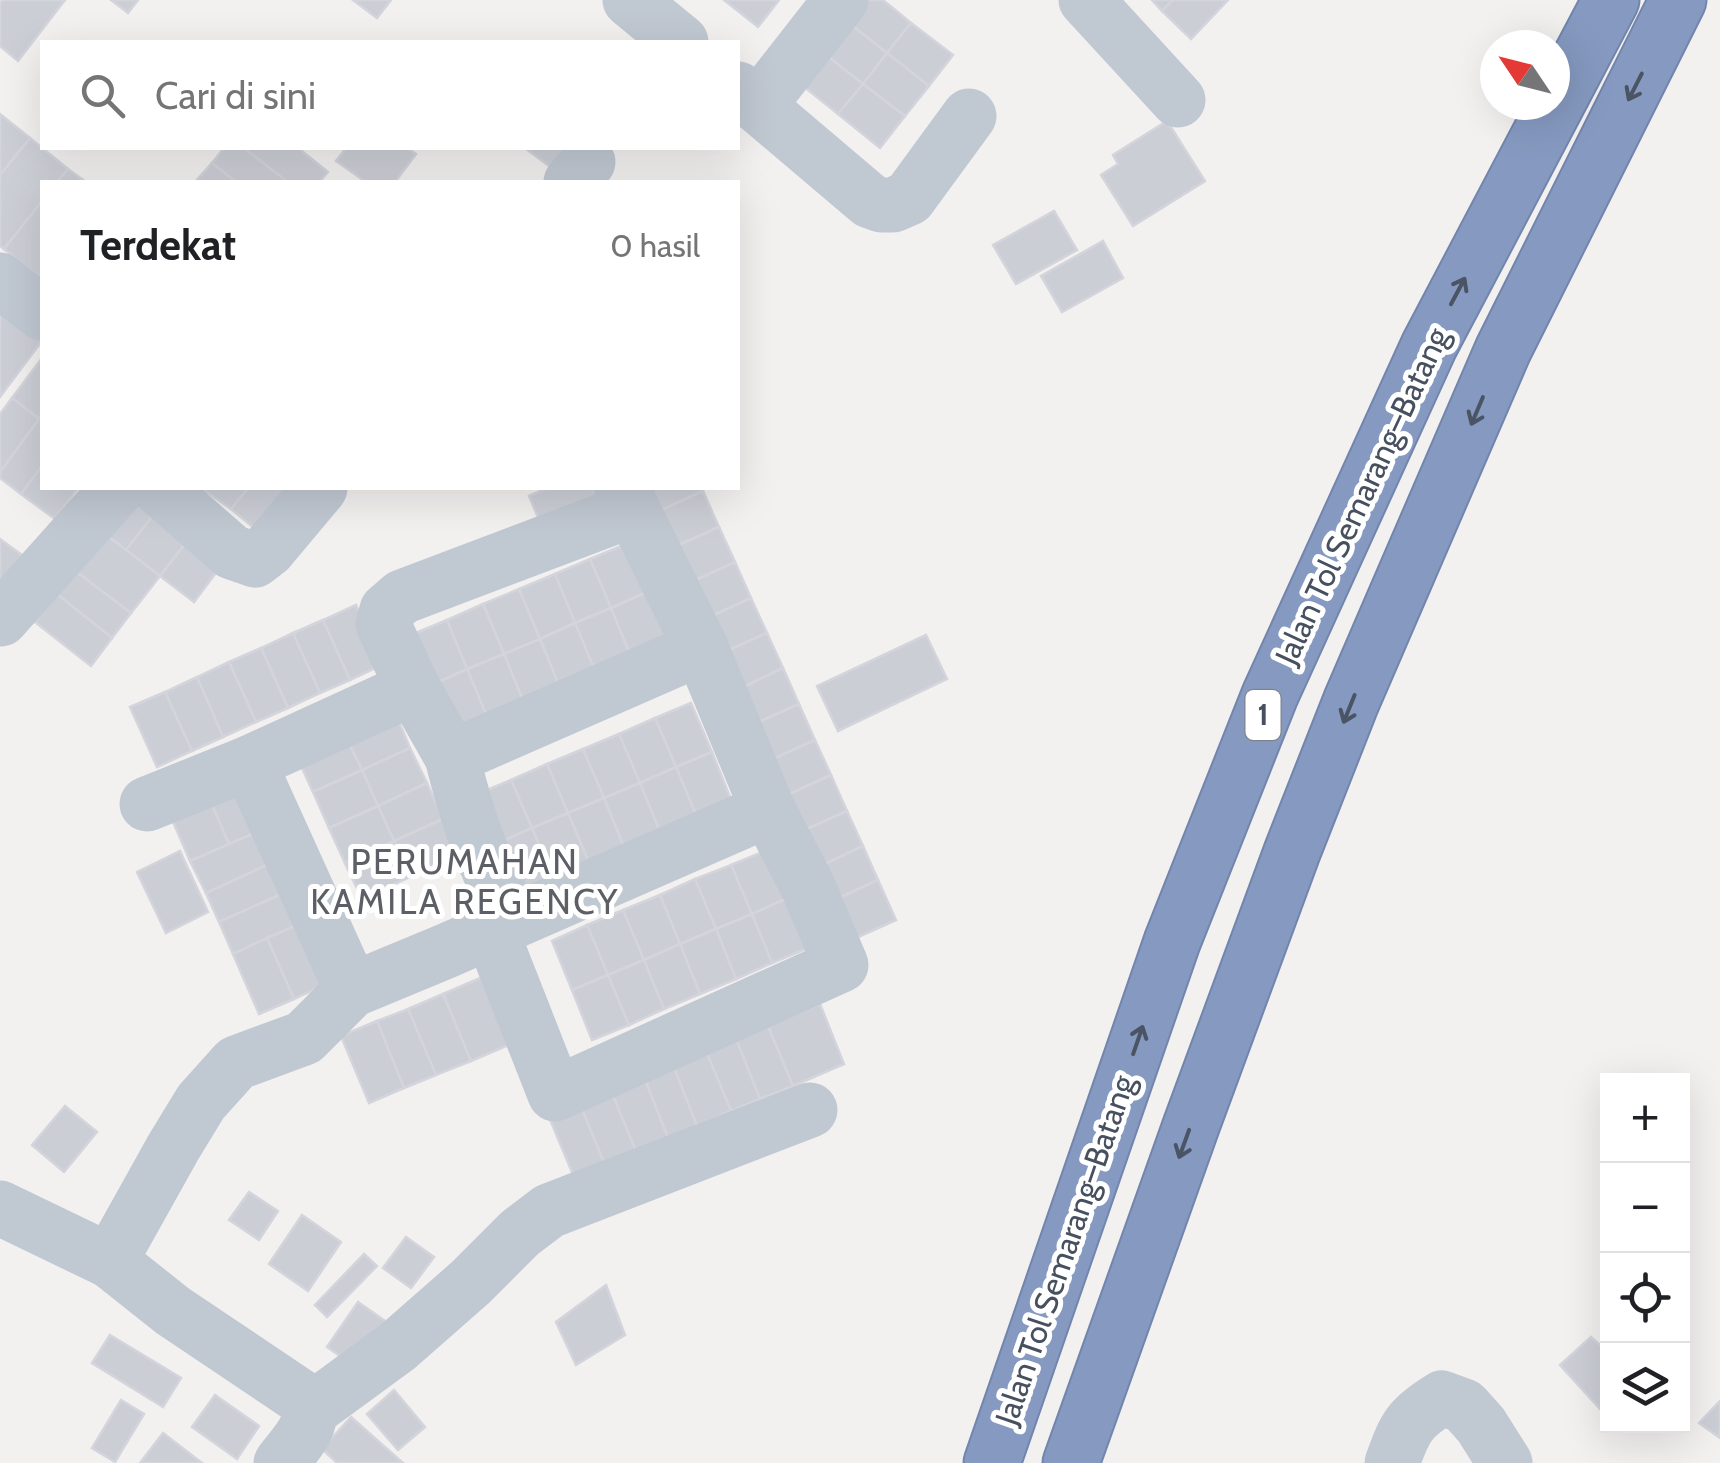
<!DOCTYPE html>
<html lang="id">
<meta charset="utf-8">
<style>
:root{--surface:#fff;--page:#f2f2f2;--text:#202124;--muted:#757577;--line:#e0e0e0}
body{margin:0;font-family:Cabin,sans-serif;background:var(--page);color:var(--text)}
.controls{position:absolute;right:30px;bottom:30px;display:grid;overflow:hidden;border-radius:0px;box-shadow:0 10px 40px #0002}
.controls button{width:90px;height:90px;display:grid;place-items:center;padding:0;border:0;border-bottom:2px solid var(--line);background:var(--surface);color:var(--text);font:50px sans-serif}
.compass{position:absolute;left:1480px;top:30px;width:90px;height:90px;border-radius:50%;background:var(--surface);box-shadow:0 10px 40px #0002;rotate:305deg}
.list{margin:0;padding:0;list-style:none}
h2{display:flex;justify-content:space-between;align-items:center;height:130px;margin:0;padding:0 40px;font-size:42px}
h2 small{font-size:32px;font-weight:400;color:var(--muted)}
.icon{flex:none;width:55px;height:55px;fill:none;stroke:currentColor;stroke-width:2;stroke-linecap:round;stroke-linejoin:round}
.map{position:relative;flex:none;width:1720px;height:1463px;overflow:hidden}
.search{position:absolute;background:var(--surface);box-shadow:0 10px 40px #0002;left:40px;top:40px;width:700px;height:110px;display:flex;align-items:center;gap:25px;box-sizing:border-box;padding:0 35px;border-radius:0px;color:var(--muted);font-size:38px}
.panel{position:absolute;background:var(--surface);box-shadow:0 10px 40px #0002;left:40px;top:180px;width:700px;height:310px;border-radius:0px}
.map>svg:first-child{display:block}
</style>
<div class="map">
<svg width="1720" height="1463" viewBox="0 0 1720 1463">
<rect width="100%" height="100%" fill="#f3f0f0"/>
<g fill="#ccced6" stroke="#d4d5dc" stroke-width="2.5">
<polygon points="3,0 65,0 18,61 0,46 0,3"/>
<polygon points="111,0 138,0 128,13"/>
<polygon points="353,0 391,0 377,18"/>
<polygon points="724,0 779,0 758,27"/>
<polygon points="861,0 883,0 911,23 887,53 845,20"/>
<polygon points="1152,0 1173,0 1162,11"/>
<polygon points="1173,0 1228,0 1191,39 1162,11"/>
<polygon points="845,20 887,53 863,84 821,51"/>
<polygon points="911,23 953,55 929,86 887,53"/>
<polygon points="821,51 863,84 838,114 797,81"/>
<polygon points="887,53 929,86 905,116 863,84"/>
<polygon points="863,84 905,116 880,148 838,114"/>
<polygon points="0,114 30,138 0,175"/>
<polygon points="1167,121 1205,181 1133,226 1101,175 1118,164 1113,155"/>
<polygon points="30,138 68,169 57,182 42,182 42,201 4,249 0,246 0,175"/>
<polygon points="224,148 244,148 288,182 236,182 212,163"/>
<polygon points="244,148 298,148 328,172 319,182 288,182"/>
<polygon points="346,148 407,148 416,154 395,182 366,182 336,161"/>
<polygon points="525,148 575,148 557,172"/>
<polygon points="212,163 236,182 195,182"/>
<polygon points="68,169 86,182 57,182"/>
<polygon points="42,201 42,279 4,249"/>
<polygon points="1054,211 1077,250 1016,284 993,245"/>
<polygon points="1103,241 1123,278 1062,312 1041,276"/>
<polygon points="0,307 42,341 0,397"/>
<polygon points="42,358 42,415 39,419 12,398"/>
<polygon points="12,398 39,419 0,472 0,414"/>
<polygon points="39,419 42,421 42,466 21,494 0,478 0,472"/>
<polygon points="42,466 42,488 78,488 55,519 21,494"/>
<polygon points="126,488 158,509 126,550 96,527"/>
<polygon points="201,488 248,488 231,509"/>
<polygon points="248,488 292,488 260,533 231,509"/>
<polygon points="547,488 605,488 609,497 542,527 529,496"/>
<polygon points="643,488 702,488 703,491 655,513"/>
<polygon points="703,491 719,527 670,549 655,513"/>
<polygon points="158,509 192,535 160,576 126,550"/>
<polygon points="719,527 735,562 687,584 670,549"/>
<polygon points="104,533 160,576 131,613 74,570"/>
<polygon points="192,535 225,561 194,602 160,576"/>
<polygon points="0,539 22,555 0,584"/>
<polygon points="626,544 647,592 611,608 590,559"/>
<polygon points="590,559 611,608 575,623 555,574"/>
<polygon points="735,562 751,598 703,620 687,584"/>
<polygon points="74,570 131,613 112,638 57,594"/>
<polygon points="555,574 575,623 540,639 519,589"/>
<polygon points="519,589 540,639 504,654 483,604"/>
<polygon points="647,592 668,642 631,657 611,608"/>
<polygon points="57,594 112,638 91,666 35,622"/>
<polygon points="751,598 767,633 718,655 703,620"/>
<polygon points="483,604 504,654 467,669 447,620"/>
<polygon points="356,605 382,665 350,680 323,620"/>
<polygon points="611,608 631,657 596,673 575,623"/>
<polygon points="323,620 350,680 320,693 293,633"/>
<polygon points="447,620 467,669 432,685 411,635"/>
<polygon points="575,623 596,673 560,688 540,639"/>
<polygon points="293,633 320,693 288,708 261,648"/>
<polygon points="767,633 783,668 735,691 718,655"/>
<polygon points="926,635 947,679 838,731 817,686"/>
<polygon points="540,639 560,688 524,703 504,654"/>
<polygon points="261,648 288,708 256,722 229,662"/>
<polygon points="504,654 524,703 488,719 467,669"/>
<polygon points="229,662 256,722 223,737 197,677"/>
<polygon points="783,668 799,704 750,726 735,691"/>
<polygon points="467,669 488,719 452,734 432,685"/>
<polygon points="197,677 223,737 192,751 165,692"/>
<polygon points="165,692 192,751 157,767 130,707"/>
<polygon points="691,703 712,752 676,767 655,718"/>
<polygon points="799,704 815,740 766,762 750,726"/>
<polygon points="395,712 410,748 362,770 345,735"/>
<polygon points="655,718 676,767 640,783 619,734"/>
<polygon points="619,734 640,783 604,798 583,749"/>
<polygon points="345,735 362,770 313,792 297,757"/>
<polygon points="815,740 831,775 783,797 766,762"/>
<polygon points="410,748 427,783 378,806 362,770"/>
<polygon points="583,749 604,798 568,813 547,764"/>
<polygon points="712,752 732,802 697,817 676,767"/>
<polygon points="547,764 568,813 532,828 511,780"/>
<polygon points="676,767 697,817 660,832 640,783"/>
<polygon points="362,770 378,806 329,828 313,792"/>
<polygon points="242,771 267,828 229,844 204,787"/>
<polygon points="831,775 847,811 798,833 783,797"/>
<polygon points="511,780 532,828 496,844 475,795"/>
<polygon points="427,783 443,819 394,841 378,806"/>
<polygon points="640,783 660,832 624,847 604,798"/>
<polygon points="204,787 229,844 190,861 165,803"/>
<polygon points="604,798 624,847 589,863 568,813"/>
<polygon points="378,806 394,841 345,863 329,828"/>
<polygon points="847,811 863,846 814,869 798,833"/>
<polygon points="568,813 589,863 553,878 532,828"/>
<polygon points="443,819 459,854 410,877 394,841"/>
<polygon points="267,828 280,859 206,893 190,861"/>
<polygon points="532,828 553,878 516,893 496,844"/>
<polygon points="394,841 410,877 362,899 345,863"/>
<polygon points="863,846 878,880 830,902 814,869"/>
<polygon points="767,850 788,898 752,914 731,865"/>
<polygon points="180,851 208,912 166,933 137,872"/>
<polygon points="280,859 293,889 219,922 206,893"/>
<polygon points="731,865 752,914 716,929 695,879"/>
<polygon points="695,879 716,929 680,944 660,895"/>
<polygon points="878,880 896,920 847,942 830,902"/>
<polygon points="293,889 306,921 233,954 219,922"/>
<polygon points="660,895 680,944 644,960 623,910"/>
<polygon points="788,898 808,948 772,963 752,914"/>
<polygon points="623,910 644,960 608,975 587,925"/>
<polygon points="752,914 772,963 736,979 716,929"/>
<polygon points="306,921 333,981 294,999 267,938"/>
<polygon points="587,925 608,975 572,990 552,941"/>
<polygon points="716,929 736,979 700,994 680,944"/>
<polygon points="267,938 294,999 259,1014 233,954"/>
<polygon points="680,944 700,994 664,1009 644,960"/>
<polygon points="644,960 664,1009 629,1025 608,975"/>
<polygon points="608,975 629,1025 592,1040 572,990"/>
<polygon points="485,976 513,1043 471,1061 443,994"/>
<polygon points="443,994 471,1061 436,1075 408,1009"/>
<polygon points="820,1004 844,1064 793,1086 768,1026"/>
<polygon points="408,1009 436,1075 404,1088 377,1021"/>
<polygon points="377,1021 404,1088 369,1103 341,1036"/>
<polygon points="768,1026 793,1086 760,1099 736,1039"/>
<polygon points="736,1039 760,1099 731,1111 706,1051"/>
<polygon points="706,1051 731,1111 697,1126 673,1065"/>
<polygon points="673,1065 697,1126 668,1138 644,1077"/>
<polygon points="644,1077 668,1138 636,1151 611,1091"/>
<polygon points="611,1091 636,1151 605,1165 580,1104"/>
<polygon points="580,1104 605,1165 574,1177 549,1117"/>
<polygon points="65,1106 97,1132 64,1172 32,1145"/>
<polygon points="249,1192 278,1211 259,1240 229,1220"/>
<polygon points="302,1215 341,1242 308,1291 269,1264"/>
<polygon points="406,1237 434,1257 411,1288 383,1268"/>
<polygon points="364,1254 377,1266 327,1317 315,1305"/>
<polygon points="606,1285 625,1335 576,1365 556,1322"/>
<polygon points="358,1302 391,1325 360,1370 327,1347"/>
<polygon points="110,1335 181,1378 163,1407 92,1363"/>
<polygon points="1591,1337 1608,1352 1608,1404 1601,1410 1560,1365"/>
<polygon points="394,1390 425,1427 398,1450 367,1414"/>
<polygon points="215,1395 259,1426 237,1459 192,1427"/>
<polygon points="121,1400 144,1414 115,1462 92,1448"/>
<polygon points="1720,1401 1720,1438 1699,1423"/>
<polygon points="351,1417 403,1463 337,1463 322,1449"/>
<polygon points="163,1433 202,1463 140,1463"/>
</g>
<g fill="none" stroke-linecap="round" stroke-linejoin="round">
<g stroke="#7185ad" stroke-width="59">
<g id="highway">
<polyline points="992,1463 1172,942 1270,695 1429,346 1611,0"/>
<polyline points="1071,1463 1191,1126 1292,852 1351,702 1503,350 1678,0"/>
</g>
</g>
<g stroke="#c0c8d2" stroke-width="55">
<polyline points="630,0 681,42"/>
<polyline points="1086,0 1178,100"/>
<polyline points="738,89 870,201 881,205 893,205 909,198 969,116"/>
<polyline points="758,106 841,0"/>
<polyline points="571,182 588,162"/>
<polyline points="0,280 42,313"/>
<polyline points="159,488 232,552 255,560 268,550 320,488"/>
<polyline points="1,619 118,488"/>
<polyline points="452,757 413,688 383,624 387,610 402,597 632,510"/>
<polyline points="249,763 352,990"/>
<polyline points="147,804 249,763 413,688"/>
<polyline points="491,931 555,1094 841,965 808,887 768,810 701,648 622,488"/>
<path d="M491,931L506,904C480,858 465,809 452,757L701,648"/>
<path d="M0,1208L110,1261L173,1311L307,1401C317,1425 295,1444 281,1463"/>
<polyline points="110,1261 173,1148 201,1102 236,1063 304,1038 352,990 446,951 768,810"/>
<polyline points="311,1410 397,1347 471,1282 520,1233 549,1211 810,1110"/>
<path d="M1392,1463C1405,1427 1409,1418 1442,1398L1464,1406L1481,1425L1505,1463"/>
</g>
<use href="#highway" stroke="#869ac1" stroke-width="55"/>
</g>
<defs><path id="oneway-shaft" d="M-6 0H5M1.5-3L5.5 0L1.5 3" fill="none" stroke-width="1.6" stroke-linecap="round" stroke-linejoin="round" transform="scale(2.5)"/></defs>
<g stroke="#4a5464">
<use href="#oneway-shaft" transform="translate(1635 87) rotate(117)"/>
<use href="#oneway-shaft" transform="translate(1458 291) rotate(-62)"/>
<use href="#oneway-shaft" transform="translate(1477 411) rotate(113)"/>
<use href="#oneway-shaft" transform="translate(1349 709) rotate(112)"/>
<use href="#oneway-shaft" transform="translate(1138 1040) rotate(-71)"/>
<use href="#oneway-shaft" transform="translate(1184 1144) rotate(110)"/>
</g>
<g text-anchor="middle" stroke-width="10" stroke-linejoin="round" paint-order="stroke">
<rect fill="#fff" stroke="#7e848f" stroke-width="2.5" x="1245.5" y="690" width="35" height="50" rx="8"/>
<g font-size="30" font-weight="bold" fill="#47505f">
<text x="1263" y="725">1</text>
</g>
<g font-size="32" fill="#47505f" stroke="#fff">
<text transform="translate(1362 496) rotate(-65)" y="11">Jalan Tol Semarang–Batang</text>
<text transform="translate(1065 1250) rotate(-71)" y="11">Jalan Tol Semarang–Batang</text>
</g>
<g font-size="35" letter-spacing="2.5" fill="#5c5f65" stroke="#fff">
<text x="465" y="874">PERUMAHAN<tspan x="465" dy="40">KAMILA REGENCY</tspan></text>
</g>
</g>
</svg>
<div class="controls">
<button>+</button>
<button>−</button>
<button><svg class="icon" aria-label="locate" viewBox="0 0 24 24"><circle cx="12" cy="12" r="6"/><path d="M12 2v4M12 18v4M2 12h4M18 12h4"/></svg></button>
<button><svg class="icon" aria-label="layers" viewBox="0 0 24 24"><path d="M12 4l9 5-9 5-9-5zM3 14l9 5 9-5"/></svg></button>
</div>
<svg class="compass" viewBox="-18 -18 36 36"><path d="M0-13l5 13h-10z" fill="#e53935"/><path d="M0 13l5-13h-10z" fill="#757577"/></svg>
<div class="search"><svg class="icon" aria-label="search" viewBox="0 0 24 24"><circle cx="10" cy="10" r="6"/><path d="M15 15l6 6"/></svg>Cari di sini</div>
<section class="panel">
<h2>Terdekat<small>0 hasil</small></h2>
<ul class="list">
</ul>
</section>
</div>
